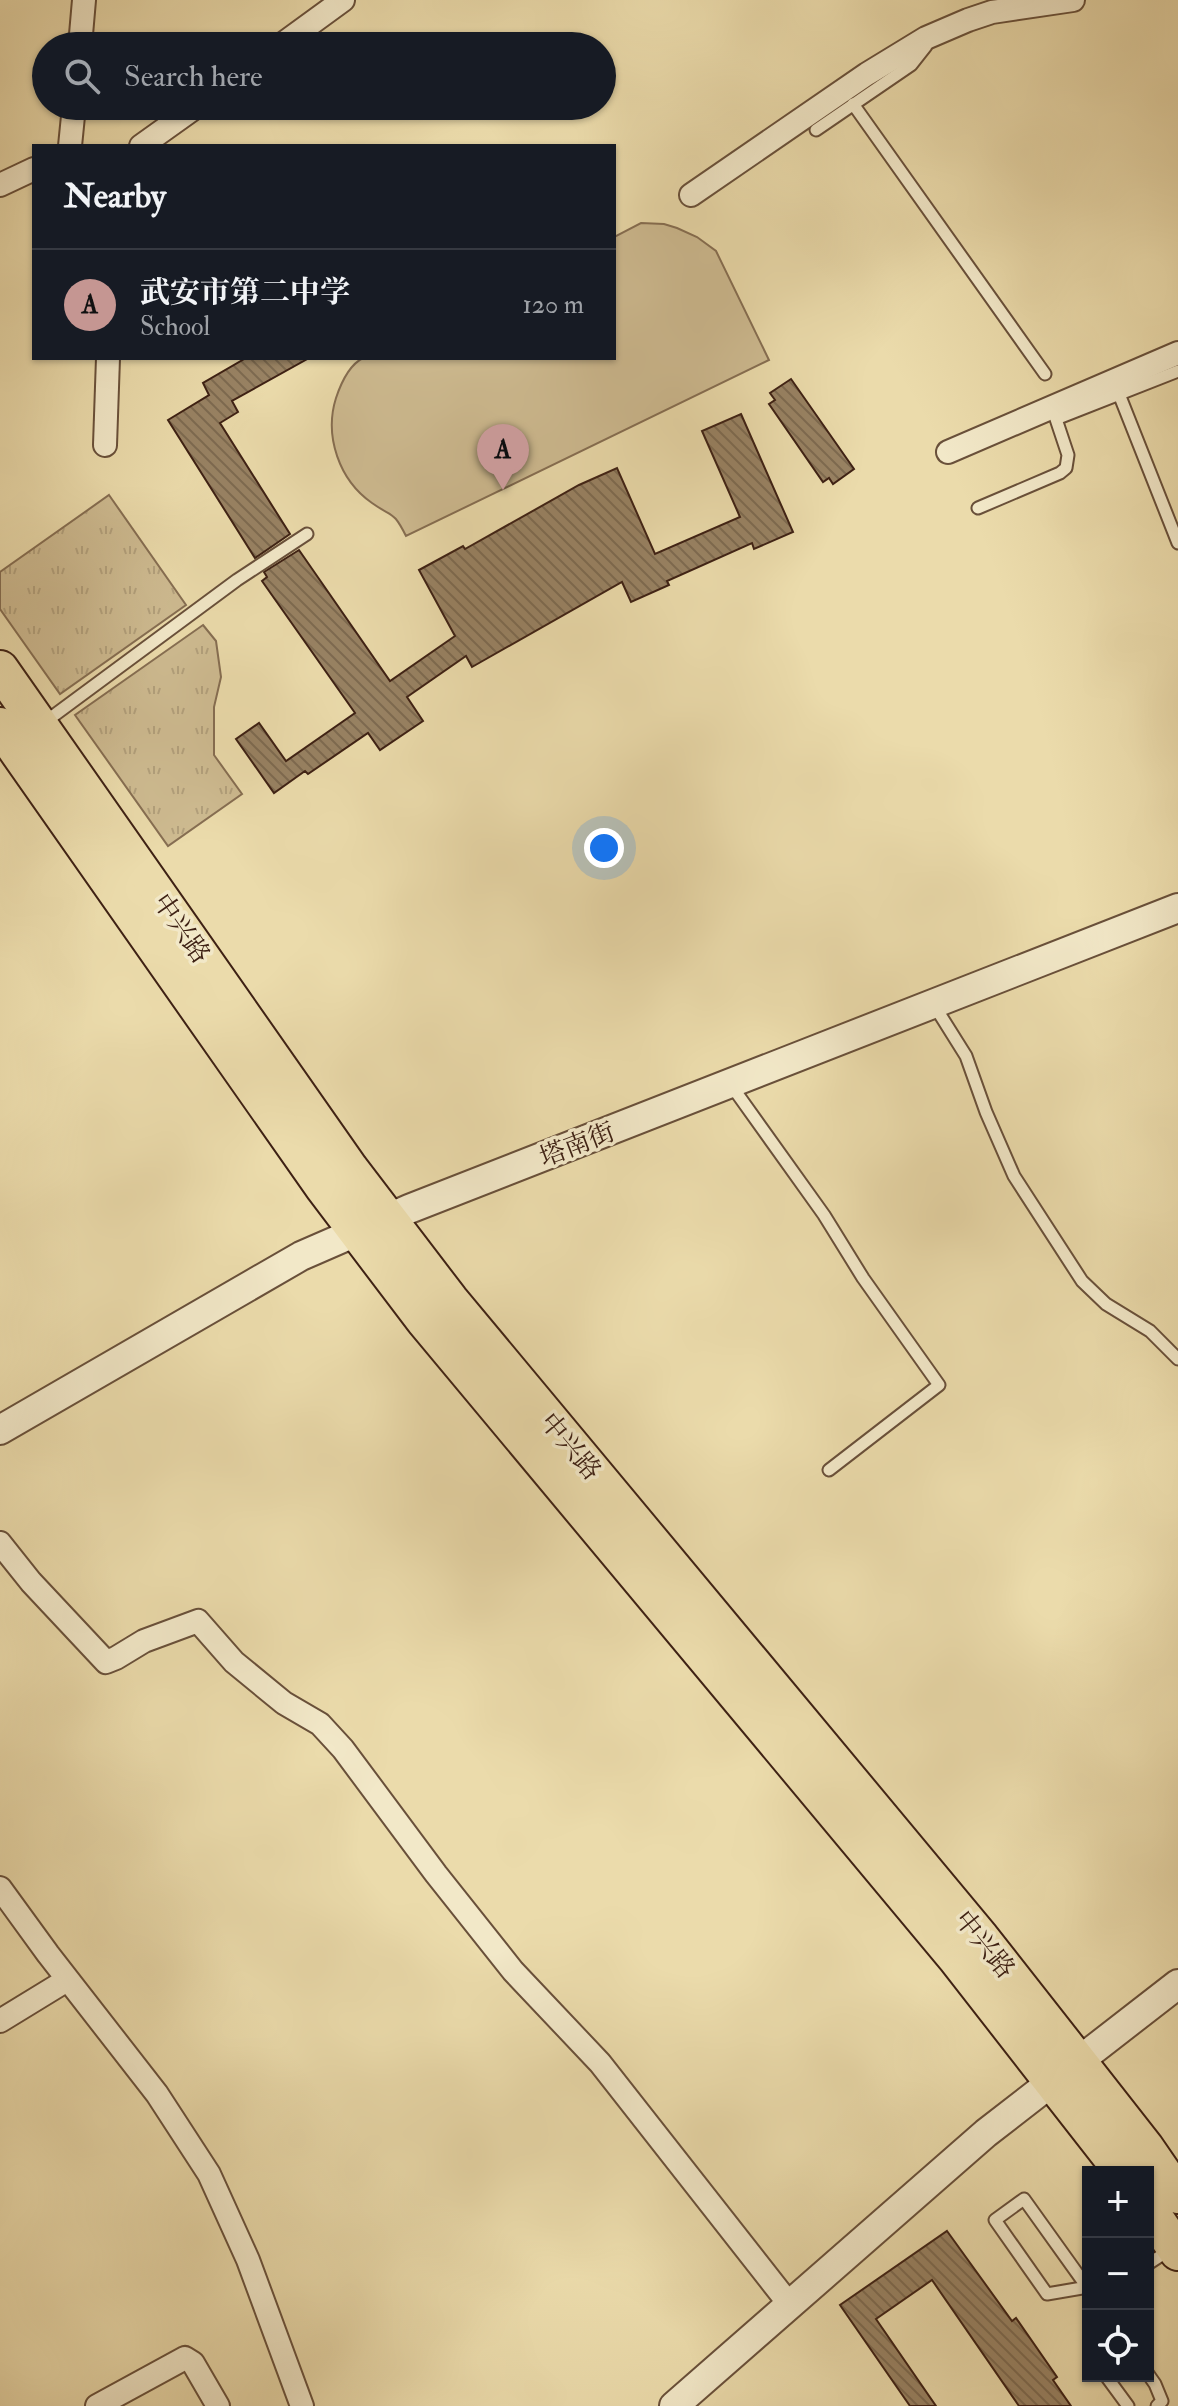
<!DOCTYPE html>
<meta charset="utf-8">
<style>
:root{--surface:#171b24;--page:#20242c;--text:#f1f3f6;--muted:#9ea1a6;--line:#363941;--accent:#c59692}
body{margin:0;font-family:"IM FELL Double Pica","Noto Serif SC",serif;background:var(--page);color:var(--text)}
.controls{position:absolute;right:24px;bottom:24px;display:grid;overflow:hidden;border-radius:0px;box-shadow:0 2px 6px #0004}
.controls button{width:72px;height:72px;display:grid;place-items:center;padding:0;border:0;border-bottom:2px solid var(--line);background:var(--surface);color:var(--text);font:40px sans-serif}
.you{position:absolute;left:604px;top:848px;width:28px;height:28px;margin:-20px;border:6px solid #fff;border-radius:50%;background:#1a73e8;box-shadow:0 0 0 12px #1a73e833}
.badge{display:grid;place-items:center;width:52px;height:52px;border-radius:50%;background:var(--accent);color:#111;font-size:26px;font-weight:700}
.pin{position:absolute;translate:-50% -66px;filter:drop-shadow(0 2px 4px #0008)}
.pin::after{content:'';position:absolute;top:42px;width:28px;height:24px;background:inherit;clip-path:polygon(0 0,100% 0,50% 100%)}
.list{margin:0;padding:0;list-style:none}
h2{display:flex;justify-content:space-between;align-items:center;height:104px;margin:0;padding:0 32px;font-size:34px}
h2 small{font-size:26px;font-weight:400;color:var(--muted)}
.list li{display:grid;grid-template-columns:52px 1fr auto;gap:24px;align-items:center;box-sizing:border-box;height:112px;padding:0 32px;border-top:2px solid var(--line)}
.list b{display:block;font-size:30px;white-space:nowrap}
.list p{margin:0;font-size:26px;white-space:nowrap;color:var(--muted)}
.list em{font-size:26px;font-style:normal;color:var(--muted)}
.icon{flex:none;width:44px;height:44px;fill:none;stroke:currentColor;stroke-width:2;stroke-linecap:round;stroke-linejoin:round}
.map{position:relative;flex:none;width:1178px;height:2406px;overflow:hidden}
.search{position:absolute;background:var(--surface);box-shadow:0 2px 6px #0004;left:32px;top:32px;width:584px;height:88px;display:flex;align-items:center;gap:20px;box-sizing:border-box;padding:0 28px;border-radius:44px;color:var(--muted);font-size:30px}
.panel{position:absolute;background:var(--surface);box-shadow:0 2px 6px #0004;left:32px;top:144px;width:584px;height:216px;border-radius:0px}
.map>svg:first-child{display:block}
</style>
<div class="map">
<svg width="1178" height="2406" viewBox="0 0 1178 2406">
<defs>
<pattern id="park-tufts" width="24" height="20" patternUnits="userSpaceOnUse" patternTransform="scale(2)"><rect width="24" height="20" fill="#cebb91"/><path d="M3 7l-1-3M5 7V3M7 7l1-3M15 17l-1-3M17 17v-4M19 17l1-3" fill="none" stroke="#b2a07c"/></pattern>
<pattern id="building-back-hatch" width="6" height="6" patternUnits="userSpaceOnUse" patternTransform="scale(2)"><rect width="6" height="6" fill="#988263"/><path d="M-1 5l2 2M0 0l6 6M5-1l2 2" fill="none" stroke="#7d6a50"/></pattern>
</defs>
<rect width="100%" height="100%" fill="#ebdbab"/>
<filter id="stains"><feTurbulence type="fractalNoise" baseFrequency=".0025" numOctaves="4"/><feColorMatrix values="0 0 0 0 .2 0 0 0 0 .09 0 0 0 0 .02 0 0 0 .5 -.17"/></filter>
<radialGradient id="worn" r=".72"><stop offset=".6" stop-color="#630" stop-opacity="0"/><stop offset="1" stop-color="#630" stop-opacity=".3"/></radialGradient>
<g fill="url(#park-tufts)" stroke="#866e52" stroke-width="2">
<polygon points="109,495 186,605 60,694 0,609 0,572"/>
<polygon points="203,625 216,641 221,677 214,707 214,755 242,794 168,846 75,715"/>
</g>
<path fill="#cebb91" stroke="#866e52" stroke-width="2" d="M641,223L664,224L677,228L697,237L716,251L769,360L406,536C393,510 393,518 372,503C339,480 324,436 336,398C341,383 349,365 363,358H614V237Z"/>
<g fill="url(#building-back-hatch)" stroke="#3e2114" stroke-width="2">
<polygon points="246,358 309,358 232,401 238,412 220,423 290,534 255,558 168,420 209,395 203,383"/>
<polygon points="791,379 854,469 833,484 829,478 823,482 769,404 775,400 770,393"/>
<polygon points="741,414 793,532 754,549 752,543 667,581 669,585 631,602 622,582 472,667 466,656 407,697 423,721 380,750 368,733 308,774 305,771 274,793 236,739 259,723 286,761 355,713 262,581 267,577 264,572 299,550 390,681 455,636 419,570 463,546 465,549 579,485 617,468 655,554 740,517 702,431"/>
<polygon points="947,2231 1012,2321 1016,2318 1057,2377 1053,2380 1071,2406 1019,2406 932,2280 876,2319 936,2406 910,2406 840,2305"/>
</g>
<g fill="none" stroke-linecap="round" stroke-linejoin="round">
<g stroke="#69503a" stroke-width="15">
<g id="service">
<polyline points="853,104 1045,374"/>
<polyline points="816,130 911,65 926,46"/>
<polyline points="1119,394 1178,543"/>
<polyline points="978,508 1060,473 1066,468 1068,455 1056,419 1178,371"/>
<polyline points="45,722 237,580 307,534"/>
<polyline points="934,1005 966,1056 986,1112 1014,1176 1082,1281 1106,1304 1150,1331 1178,1359"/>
<polyline points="731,1085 824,1215 863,1278 939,1385 829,1470"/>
<polyline points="1148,2264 1171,2249"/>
<polyline points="1087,2287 1024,2199 995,2220 1047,2294 1088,2287"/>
<polyline points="1148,2374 1155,2384 1162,2401 1157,2406"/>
<polyline points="1106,2376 1128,2406"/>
</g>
</g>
<g stroke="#69503a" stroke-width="26">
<g id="minor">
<polyline points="80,46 84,0"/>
<polyline points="280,46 343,0"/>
<polyline points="70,146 74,106"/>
<polyline points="141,146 197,106"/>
<polyline points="0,185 34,169"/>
<polyline points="691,195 867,74 926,38 968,20 992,12 1073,0"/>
<polyline points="105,445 108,358"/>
<polyline points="948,452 1178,353"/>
<polyline points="0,1543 31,1582 106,1662 116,1658 144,1641 198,1621 234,1662 284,1703 320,1724 343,1749 436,1874 513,1971 600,2063 790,2305"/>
<polyline points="0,1888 48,1954 157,2094 209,2174 248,2260 302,2406"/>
<polyline points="0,2021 67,1980"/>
<polyline points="97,2406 185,2358 193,2363 218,2406"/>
</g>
</g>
<g stroke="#69503a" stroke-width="32">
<g id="tertiary">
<polyline points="0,1430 301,1256 409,1209 1178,908"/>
<polyline points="674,2406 986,2133 1178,1984"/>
</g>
</g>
<g stroke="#3e2114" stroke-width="40">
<g id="primary">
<polyline points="0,669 350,1169 450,1300 981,1938 1145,2147 1178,2195"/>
<polyline points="0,726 324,1188 424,1320 956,1958 1123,2172"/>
<polyline points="1148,2208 1178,2252"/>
</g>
</g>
<use href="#service" stroke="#f2e8c8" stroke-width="11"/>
<use href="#minor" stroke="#f2e8c8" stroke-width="22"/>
<use href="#tertiary" stroke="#f2e8c8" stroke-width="28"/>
<use href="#primary" stroke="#ebdbab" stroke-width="36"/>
</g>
<g text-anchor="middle" stroke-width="7" stroke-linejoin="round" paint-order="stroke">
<g font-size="26" fill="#3e2114" stroke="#f2e8c8">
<text transform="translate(182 928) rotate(55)" y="9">中兴路</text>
<text transform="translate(577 1144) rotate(-21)" y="9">塔南街</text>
<text transform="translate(571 1446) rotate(50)" y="9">中兴路</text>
<text transform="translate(985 1944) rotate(51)" y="9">中兴路</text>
</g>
</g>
<rect width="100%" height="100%" filter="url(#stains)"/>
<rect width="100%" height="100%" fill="url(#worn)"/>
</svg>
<div class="controls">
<button>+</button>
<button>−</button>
<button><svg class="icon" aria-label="locate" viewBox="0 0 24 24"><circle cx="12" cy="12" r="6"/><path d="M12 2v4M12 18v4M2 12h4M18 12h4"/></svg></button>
</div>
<div class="you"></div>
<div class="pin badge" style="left:503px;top:490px">A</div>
<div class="search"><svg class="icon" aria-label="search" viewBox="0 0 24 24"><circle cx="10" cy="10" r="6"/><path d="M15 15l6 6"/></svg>Search here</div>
<section class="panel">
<h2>Nearby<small></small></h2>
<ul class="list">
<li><span class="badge">A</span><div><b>武安市第二中学</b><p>School</p></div><em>120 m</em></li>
</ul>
</section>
</div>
